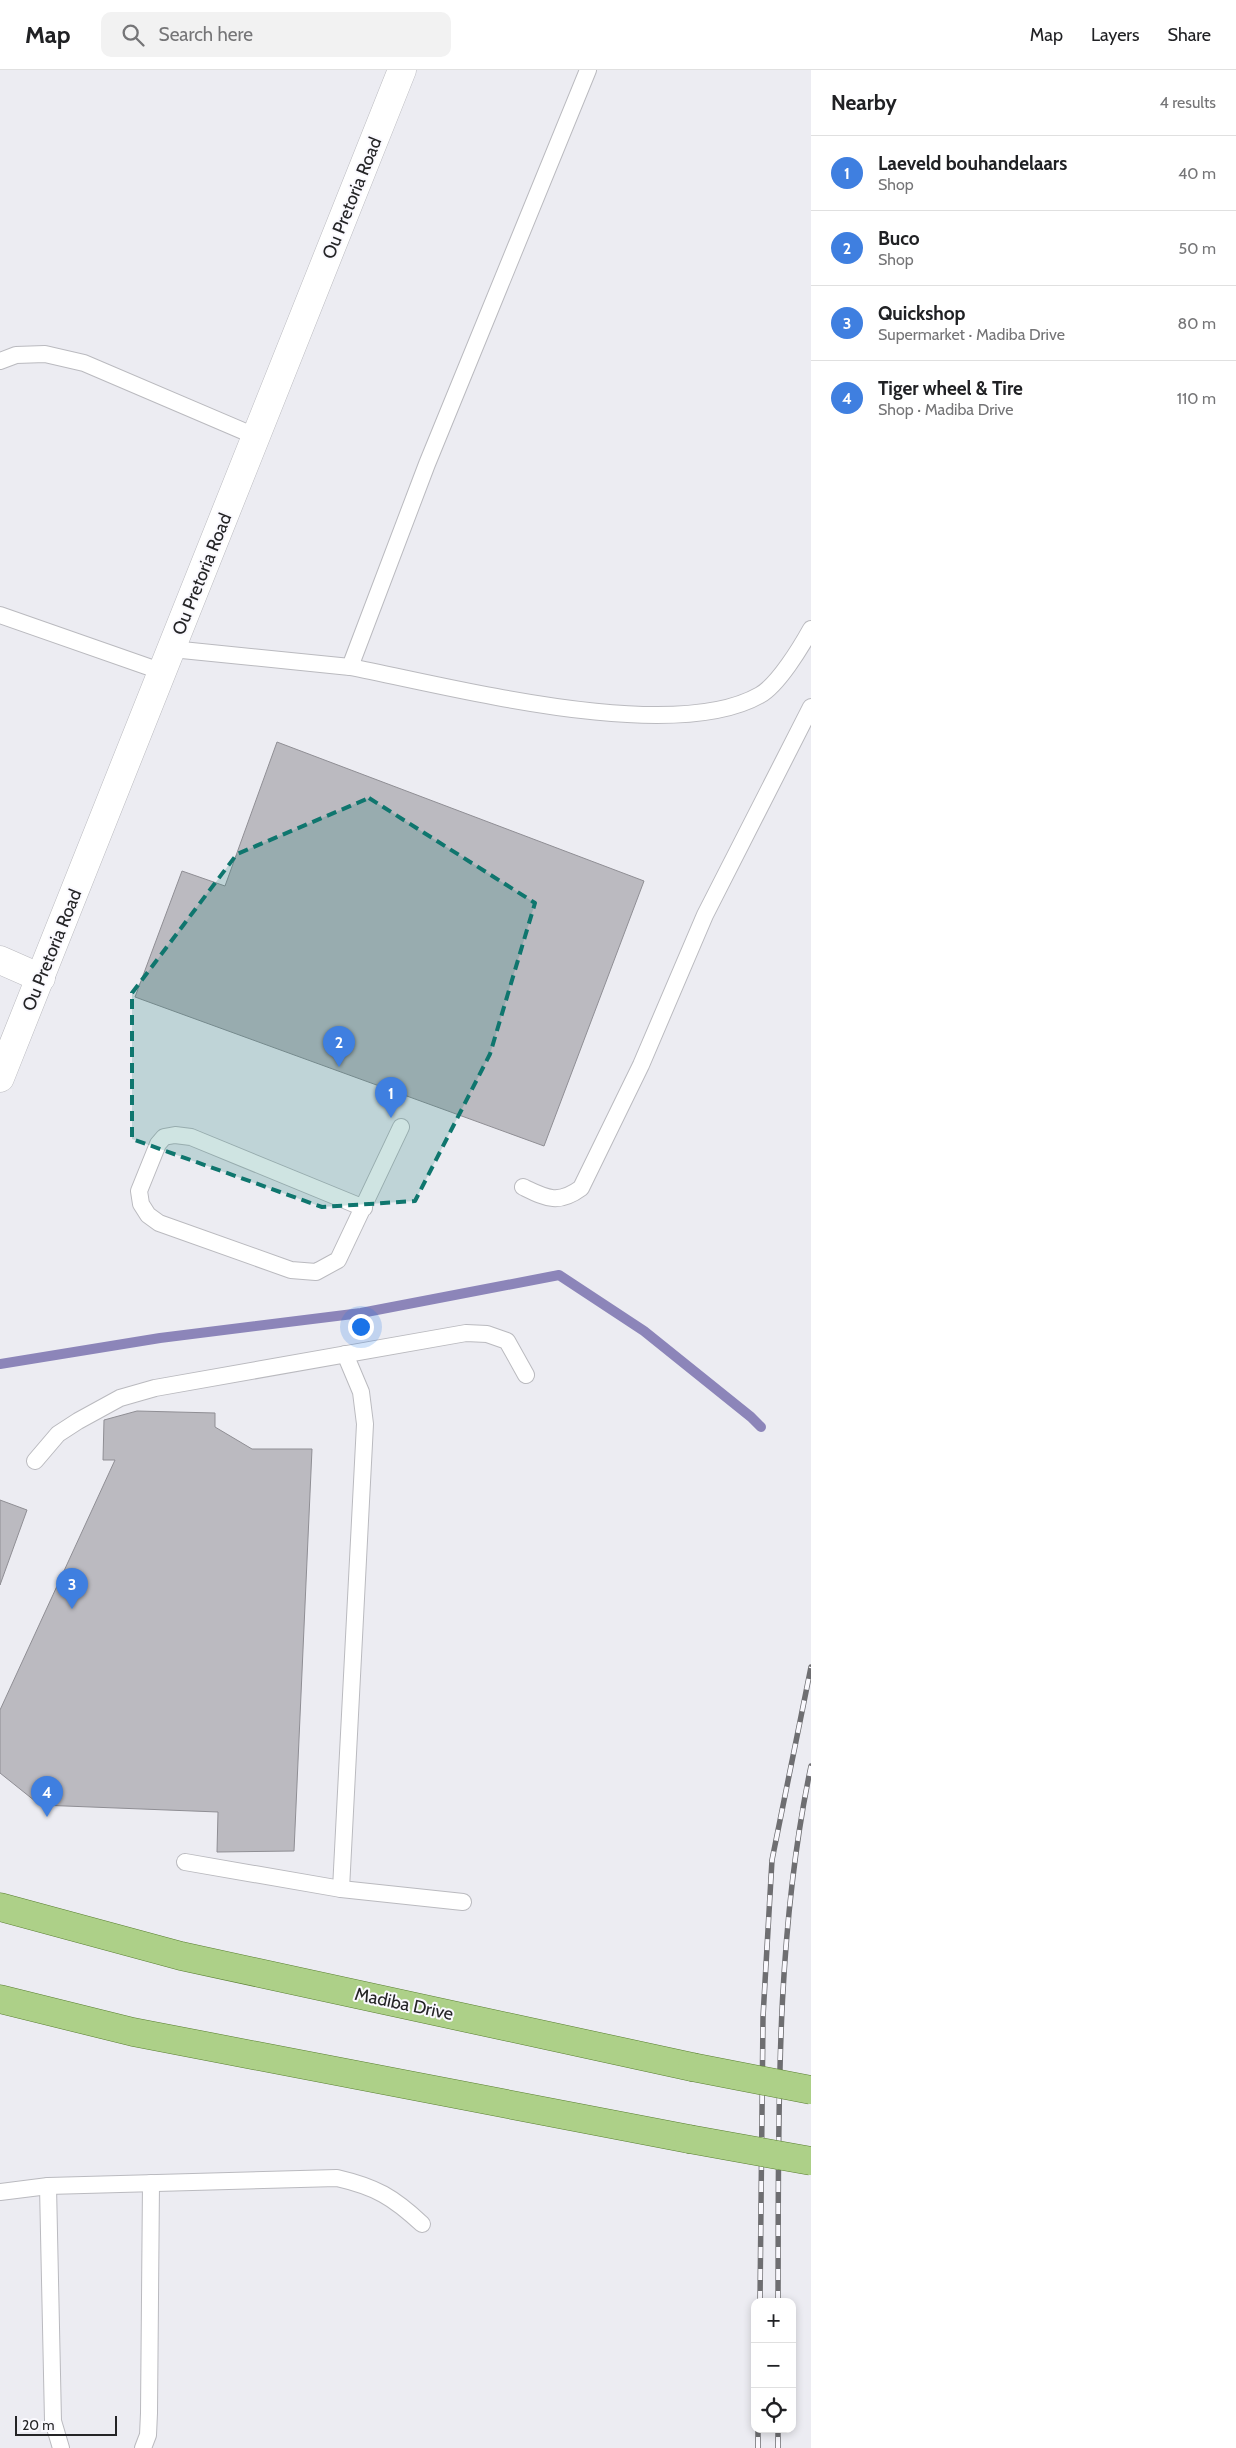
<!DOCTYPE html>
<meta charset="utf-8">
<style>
:root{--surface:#fff;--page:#f2f2f2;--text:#202124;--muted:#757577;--line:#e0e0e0;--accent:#57881c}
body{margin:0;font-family:Cabin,sans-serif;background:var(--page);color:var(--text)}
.controls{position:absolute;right:15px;bottom:15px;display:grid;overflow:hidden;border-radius:10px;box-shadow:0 2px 8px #0003}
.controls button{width:45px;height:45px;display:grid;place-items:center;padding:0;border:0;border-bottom:1px solid var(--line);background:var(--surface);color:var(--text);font:25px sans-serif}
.scale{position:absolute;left:15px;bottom:12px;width:102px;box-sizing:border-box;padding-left:5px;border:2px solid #242426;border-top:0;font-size:14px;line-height:18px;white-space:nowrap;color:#242426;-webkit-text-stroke:4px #faf9fe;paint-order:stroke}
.you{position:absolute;left:360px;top:1256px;width:18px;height:18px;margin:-12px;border:4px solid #fff;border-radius:50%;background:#1a73e8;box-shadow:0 0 0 8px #1a73e833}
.badge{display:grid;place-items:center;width:32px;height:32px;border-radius:50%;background:var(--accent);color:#fff;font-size:16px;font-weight:700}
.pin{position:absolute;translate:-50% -41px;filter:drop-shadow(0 1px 2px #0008)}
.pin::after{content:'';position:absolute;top:26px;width:18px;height:15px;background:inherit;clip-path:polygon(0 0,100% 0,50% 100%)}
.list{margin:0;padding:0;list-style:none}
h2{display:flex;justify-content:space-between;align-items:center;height:65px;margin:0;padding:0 20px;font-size:21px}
h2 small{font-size:16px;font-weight:400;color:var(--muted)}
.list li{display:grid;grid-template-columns:32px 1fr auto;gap:15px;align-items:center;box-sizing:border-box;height:75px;padding:0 20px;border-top:1px solid var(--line)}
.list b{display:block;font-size:19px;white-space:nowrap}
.list p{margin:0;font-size:16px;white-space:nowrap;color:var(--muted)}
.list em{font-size:16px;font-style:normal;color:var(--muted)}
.icon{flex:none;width:28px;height:28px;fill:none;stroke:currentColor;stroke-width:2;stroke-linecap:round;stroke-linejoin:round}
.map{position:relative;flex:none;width:811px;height:2378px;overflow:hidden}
header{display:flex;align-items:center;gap:30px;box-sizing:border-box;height:70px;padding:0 25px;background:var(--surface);border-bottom:1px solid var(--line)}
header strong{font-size:24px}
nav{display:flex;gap:28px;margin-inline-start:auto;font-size:18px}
.search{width:350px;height:45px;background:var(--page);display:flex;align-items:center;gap:12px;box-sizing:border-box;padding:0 18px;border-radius:10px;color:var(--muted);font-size:19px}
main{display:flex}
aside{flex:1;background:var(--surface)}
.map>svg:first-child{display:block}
</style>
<header>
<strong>Map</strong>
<div class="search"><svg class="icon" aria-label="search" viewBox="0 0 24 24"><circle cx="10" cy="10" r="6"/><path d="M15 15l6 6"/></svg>Search here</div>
<nav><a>Map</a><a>Layers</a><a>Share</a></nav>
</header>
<main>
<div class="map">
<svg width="811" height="2378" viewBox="0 0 811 2378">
<rect width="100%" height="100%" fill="#ececf2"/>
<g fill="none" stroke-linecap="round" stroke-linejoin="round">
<polyline stroke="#8c85b9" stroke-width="10" points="0,1294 160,1268 361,1243 559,1205 644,1261 751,1347 761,1357"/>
</g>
<g fill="#bbbac0" stroke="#8f8e94">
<polygon points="277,672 644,811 544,1076 135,927 182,801 225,816"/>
<polygon points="137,1341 215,1343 215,1357 252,1379 312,1379 294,1781 217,1782 218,1742 40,1735 0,1703 0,1640 115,1390 103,1390 104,1350"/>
<polygon points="0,1430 27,1440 0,1515"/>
</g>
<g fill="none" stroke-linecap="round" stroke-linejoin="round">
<g stroke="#bababf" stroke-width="18">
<g id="lane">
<polyline points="0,291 16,285 45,284 84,293 257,367"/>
<polyline points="0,545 163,602"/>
<polyline points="172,579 350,597 427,394 588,0"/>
<path d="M350,597C450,616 671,676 760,625C778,615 801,577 811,559"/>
<path d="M523,1117C546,1128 558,1135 581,1118L641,995L705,845L811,637"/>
<polyline points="364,1138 191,1067 175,1065 164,1067 158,1074 139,1121 141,1134 148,1145 159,1153 291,1200 316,1202 338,1190 401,1057"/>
<polyline points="35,1391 58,1364 78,1351 120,1328 155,1318 466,1263 487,1264 507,1271 526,1305"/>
<polyline points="185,1792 341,1819 463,1832"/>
<polyline points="341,1819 365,1354 361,1322 345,1284"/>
<polyline points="48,2116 53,2351 61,2378"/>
<path d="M0,2122L48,2116L337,2108C376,2117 393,2127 422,2154"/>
<polyline points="143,2378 148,2365 149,2343 151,2113"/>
</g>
</g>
<g stroke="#bababf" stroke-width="29">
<polyline id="street" points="0,890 41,908"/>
</g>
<g stroke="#bababf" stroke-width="29">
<polyline id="secondary" points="0,1008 402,0"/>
</g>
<g stroke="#5a7f32" stroke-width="29">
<g id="primary">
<polyline points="0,1837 181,1886 692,1997"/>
<polyline points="0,1929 133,1962 689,2069"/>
</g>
</g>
<use href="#lane" stroke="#fff" stroke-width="16"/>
<use href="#street" stroke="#fff" stroke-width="28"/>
<use href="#secondary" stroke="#fff" stroke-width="28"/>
<use href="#primary" stroke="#add088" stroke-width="28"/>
<g stroke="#6e6e71" stroke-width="5.5">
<g id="rail">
<polyline points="760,2232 763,1947 772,1790 811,1597"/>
<path d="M778,2232C779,2053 774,1872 811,1696"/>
<polyline points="758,2378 758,2359"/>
<polyline points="778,2378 778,2359"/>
</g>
</g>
<use href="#rail" stroke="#faf9fe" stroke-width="4" stroke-dasharray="11" stroke-linecap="butt"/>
<g stroke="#5a7f32" stroke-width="29" stroke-linecap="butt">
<g id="primary-bridge">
<polyline points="692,1997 811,2020"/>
<polyline points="689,2069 811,2091"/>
</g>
</g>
<use href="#primary-bridge" stroke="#add088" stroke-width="28"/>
</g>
<path fill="#0f766e" fill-opacity="0.2" stroke="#0f766e" stroke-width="4" stroke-dasharray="10 6" stroke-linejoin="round" d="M369,728L535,833L490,984L415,1131L322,1137L132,1069V923L237,784Z"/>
<g text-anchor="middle" stroke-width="4" stroke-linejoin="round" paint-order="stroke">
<g font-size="18" fill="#242426" stroke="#faf9fe">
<text transform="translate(352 128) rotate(-68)" y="6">Ou Pretoria Road</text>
<text transform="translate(202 504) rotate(-68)" y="6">Ou Pretoria Road</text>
<text transform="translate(52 880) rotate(-68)" y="6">Ou Pretoria Road</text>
<text transform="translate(404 1934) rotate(12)" y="6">Madiba Drive</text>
</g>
</g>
</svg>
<div class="controls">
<button>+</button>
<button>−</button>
<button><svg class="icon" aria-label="locate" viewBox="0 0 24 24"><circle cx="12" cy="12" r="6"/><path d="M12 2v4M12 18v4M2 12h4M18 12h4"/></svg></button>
</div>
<div class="scale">20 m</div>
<div class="you"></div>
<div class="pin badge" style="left:391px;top:1048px;background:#3f7fe0">1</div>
<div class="pin badge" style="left:339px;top:997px;background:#3f7fe0">2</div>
<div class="pin badge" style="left:72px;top:1539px;background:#3f7fe0">3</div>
<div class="pin badge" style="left:47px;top:1747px;background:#3f7fe0">4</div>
</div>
<aside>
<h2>Nearby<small>4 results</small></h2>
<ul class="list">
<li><span class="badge" style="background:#3f7fe0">1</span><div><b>Laeveld bouhandelaars</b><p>Shop</p></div><em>40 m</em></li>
<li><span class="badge" style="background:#3f7fe0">2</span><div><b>Buco</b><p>Shop</p></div><em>50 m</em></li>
<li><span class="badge" style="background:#3f7fe0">3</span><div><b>Quickshop</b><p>Supermarket · Madiba Drive</p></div><em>80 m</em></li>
<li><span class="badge" style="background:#3f7fe0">4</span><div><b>Tiger wheel &amp; Tire</b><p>Shop · Madiba Drive</p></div><em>110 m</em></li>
</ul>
</aside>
</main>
